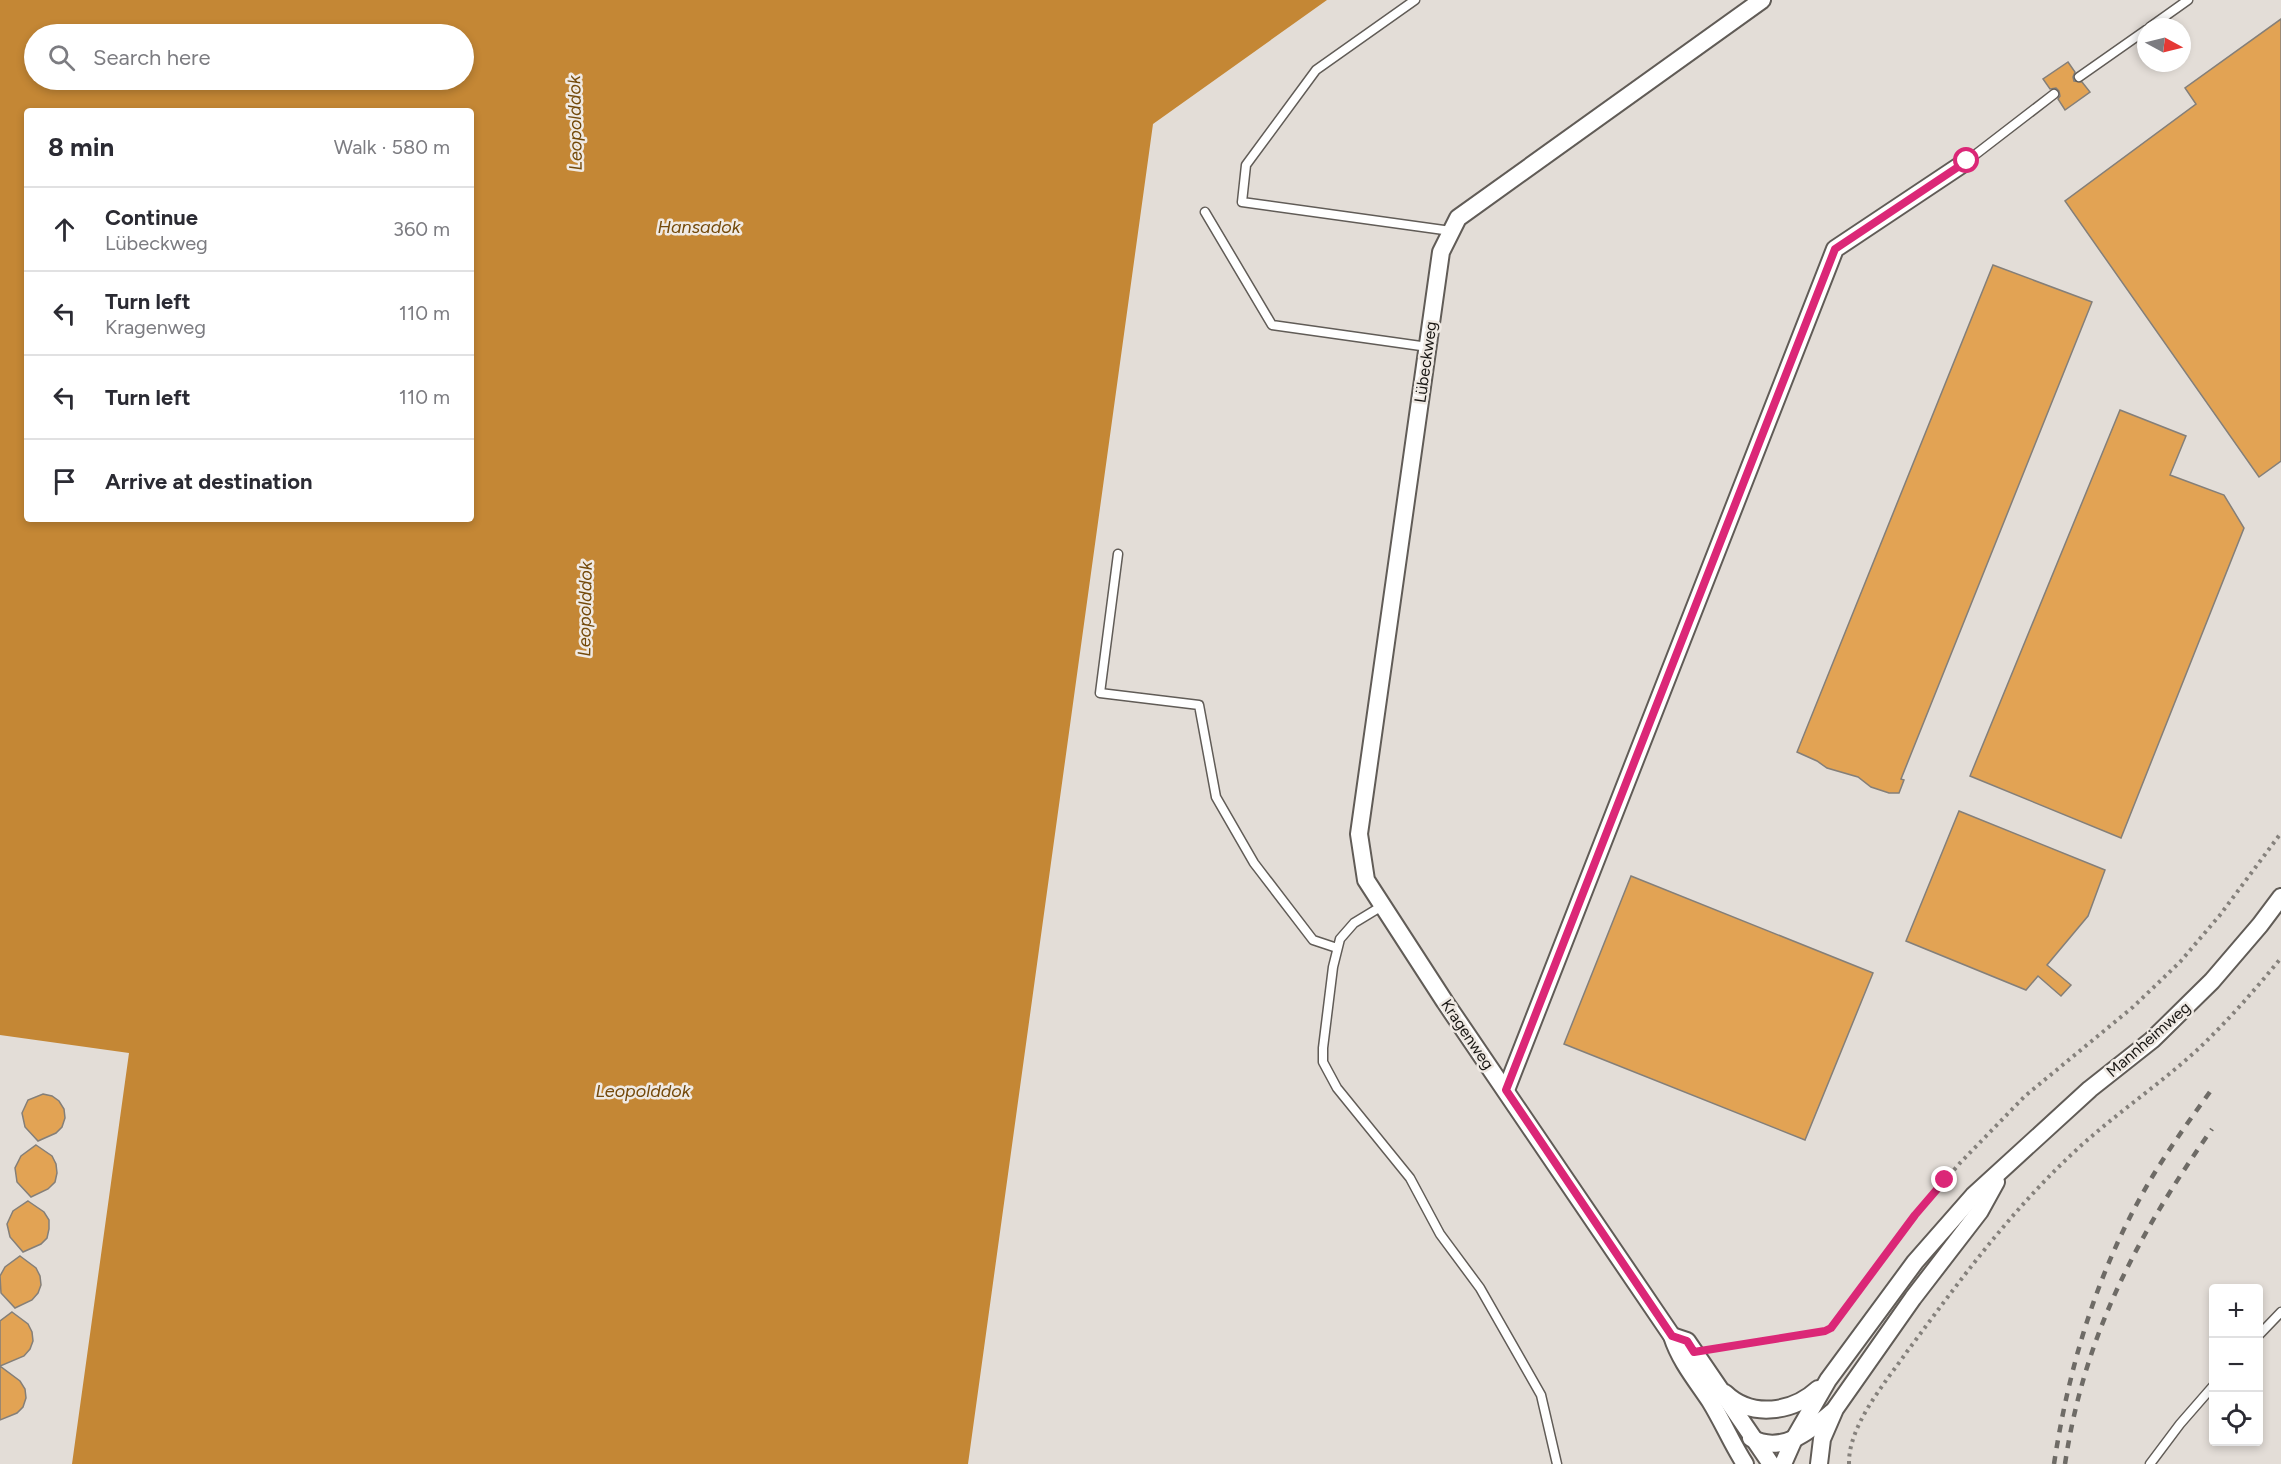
<!DOCTYPE html>
<meta charset="utf-8">
<style>
:root{--surface:#fff;--page:#f2f2f3;--text:#2b2b33;--muted:#7c7c81;--line:#e1e1e2}
body{margin:0;font-family:Figtree,sans-serif;background:var(--page);color:var(--text)}
.controls{position:absolute;right:18px;bottom:18px;display:grid;overflow:hidden;border-radius:6px;box-shadow:0 3px 9px #0003}
.controls button{width:54px;height:54px;display:grid;place-items:center;padding:0;border:0;border-bottom:2px solid var(--line);background:var(--surface);color:var(--text);font:30px sans-serif}
.compass{position:absolute;left:2137px;top:18px;width:54px;height:54px;border-radius:50%;background:var(--surface);box-shadow:0 3px 9px #0003;rotate:97deg}
.stop{position:absolute;width:18px;height:18px;margin:-14px;border:4px solid #db2777;border-radius:50%;background:#fff}
.stop.end{background:#db2777;border-color:#fff;box-shadow:0 2px 6px #0008}
.list{margin:0;padding:0;list-style:none}
h2{display:flex;justify-content:space-between;align-items:center;height:78px;margin:0;padding:0 24px;font-size:26px}
h2 small{font-size:20px;font-weight:400;color:var(--muted)}
.list li{display:grid;grid-template-columns:39px 1fr auto;gap:18px;align-items:center;box-sizing:border-box;height:84px;padding:0 24px;border-top:2px solid var(--line)}
.list b{display:block;font-size:22px;white-space:nowrap}
.list p{margin:0;font-size:20px;white-space:nowrap;color:var(--muted)}
.list em{font-size:20px;font-style:normal;color:var(--muted)}
.icon{flex:none;width:33px;height:33px;fill:none;stroke:currentColor;stroke-width:2;stroke-linecap:round;stroke-linejoin:round}
.map{position:relative;flex:none;width:2281px;height:1464px;overflow:hidden}
.search{position:absolute;background:var(--surface);box-shadow:0 3px 9px #0003;left:24px;top:24px;width:450px;height:66px;display:flex;align-items:center;gap:15px;box-sizing:border-box;padding:0 21px;border-radius:33px;color:var(--muted);font-size:22px}
.panel{position:absolute;background:var(--surface);box-shadow:0 3px 9px #0003;left:24px;top:108px;width:450px;height:414px;border-radius:6px}
.map>svg:first-child{display:block}
</style>
<div class="map">
<svg width="2281" height="1464" viewBox="0 0 2281 1464">
<rect width="100%" height="100%" fill="#e3ddd7"/>
<path fill="#c48735" fill-rule="evenodd" d="M0,0H1327L1153,124L968,1464H72L129,1053L0,1035ZM34,34H464V80H34ZM27,111H471V519H27Z"/>
<g fill="#e2a354" stroke="#847f79" stroke-width="1.5">
<polygon points="2281,19 2281,461 2259,477 2065,201 2196,104 2185,88"/>
<polygon points="2068,62 2075,72 2073,77 2074,81 2082,82 2090,92 2065,110 2058,99 2060,96 2059,91 2056,88 2050,89 2043,79"/>
<polygon points="1993,265 2092,302 1901,779 1904,780 1899,793 1889,793 1871,787 1858,777 1827,768 1817,761 1797,752"/>
<polygon points="2120,410 2186,436 2170,475 2224,495 2244,528 2121,838 1970,776"/>
<polygon points="1959,811 2105,870 2088,916 2047,965 2071,985 2061,996 2038,976 2026,990 1906,941"/>
<polygon points="1631,876 1873,973 1805,1140 1564,1044"/>
<polygon points="43,1094 52,1096 59,1101 64,1109 65,1118 62,1127 56,1133 38,1141 25,1127 22,1113 28,1100"/>
<polygon points="36,1145 52,1156 56,1164 57,1173 55,1182 48,1189 31,1197 17,1182 15,1168 21,1156"/>
<polygon points="28,1201 44,1212 49,1220 49,1229 47,1238 41,1244 23,1252 10,1237 7,1224 13,1211"/>
<polygon points="20,1256 36,1268 40,1276 41,1285 38,1293 32,1300 15,1308 1,1293 0,1276 5,1267"/>
<polygon points="12,1312 28,1324 32,1332 33,1341 30,1349 24,1356 0,1366 20,1381 25,1389 26,1398 23,1407 17,1413 0,1420 0,1321"/>
</g>
<g fill="none" stroke-linecap="round" stroke-linejoin="round">
<g stroke="#615c57" stroke-width="11">
<g id="lane">
<polyline points="1415,0 1316,70 1246,165 1242,202 1451,231"/>
<polyline points="2150,27 2188,0"/>
<polyline points="2079,77 2146,30"/>
<polyline points="1967,161 2054,94"/>
<polyline points="1205,212 1272,325 1428,347"/>
<polyline points="1118,554 1100,693 1199,705 1216,797 1254,863 1313,940 1337,948"/>
<polyline points="1382,906 1354,923 1340,939 1333,967 1323,1048 1323,1062 1337,1088 1410,1178 1440,1234 1480,1288 1541,1395 1557,1464"/>
<polyline points="2258,1336 2281,1312"/>
<polyline points="2150,1464 2180,1424 2214,1385"/>
</g>
</g>
<g stroke="#615c57" stroke-width="20">
<g id="street">
<polyline points="1506,1090 1835,249 1967,161"/>
<polyline points="1672,1336 1687,1341 1771,1464"/>
<path d="M1725,1393C1752,1419 1793,1412 1818,1389"/>
<path d="M1751,1438C1781,1455 1810,1431 1832,1412"/>
<path d="M1745,1464C1732,1444 1723,1422 1710,1401C1696,1380 1680,1361 1672,1336L1445,1002L1366,880L1359,834L1441,252L1458,218L1762,0"/>
<polyline points="1783,1464 1794,1439 1828,1380 1915,1262 1973,1196 2090,1089 2152,1040 2212,981 2260,925 2281,897"/>
<polyline points="1819,1464 1822,1439 1835,1409 1913,1298 1980,1211 1996,1182"/>
</g>
</g>
<g stroke="#85817c" stroke-width="4" stroke-dasharray="3 4.5" stroke-linecap="butt">
<polyline points="1711,1349 1825,1331 1831,1328 1915,1215 1960,1163 2025,1096 2133,1007 2180,962 2220,915 2281,833"/>
<path d="M1849,1464C1848,1426 1885,1383 1906,1353C1958,1283 2008,1214 2072,1154C2111,1117 2155,1088 2195,1052C2226,1023 2254,991 2281,958"/>
</g>
<use href="#lane" stroke="#fff" stroke-width="8"/>
<use href="#street" stroke="#fff" stroke-width="16"/>
<g stroke="#6e6b66" stroke-width="4.5" stroke-dasharray="8 8" stroke-linecap="butt">
<path d="M2054,1464C2068,1372 2094,1282 2139,1200C2160,1161 2186,1125 2212,1089"/>
<path d="M2065,1464C2084,1335 2138,1234 2212,1129"/>
</g>
</g>
<g fill="none" stroke-linecap="round" stroke-linejoin="round">
<polyline stroke="#db2777" stroke-width="8" points="1945,1180 1915,1215 1831,1328 1825,1331 1694,1352 1687,1341 1672,1336 1506,1090 1835,249 1967,161"/>
</g>
<g text-anchor="middle" stroke-width="5" stroke-linejoin="round" paint-order="stroke">
<g font-size="16" fill="#191714" stroke="#f0eae4">
<text transform="translate(1425 362) rotate(-82)" y="6">Lübeckweg</text>
<text transform="translate(1468 1034) rotate(56)" y="6">Kragenweg</text>
<text transform="translate(2148 1039) rotate(-41)" y="6">Mannheimweg</text>
</g>
<g font-size="18" font-style="italic" fill="#73490a" stroke="#f0eae4">
<text transform="translate(575 123) rotate(-91)" y="6">Leopolddok</text>
<text x="699" y="233">Hansadok</text>
<text transform="translate(585 609) rotate(-89)" y="6">Leopolddok</text>
<text x="643" y="1097">Leopolddok</text>
</g>
</g>
</svg>
<div class="controls">
<button>+</button>
<button>−</button>
<button><svg class="icon" aria-label="locate" viewBox="0 0 24 24"><circle cx="12" cy="12" r="6"/><path d="M12 2v4M12 18v4M2 12h4M18 12h4"/></svg></button>
</div>
<svg class="compass" viewBox="-18 -18 36 36"><path d="M0-13l5 13h-10z" fill="#e53935"/><path d="M0 13l5-13h-10z" fill="#7c7c81"/></svg>
<div class="stop" style="left:1967px;top:161px"></div>
<div class="stop end" style="left:1945px;top:1180px"></div>
<div class="search"><svg class="icon" aria-label="search" viewBox="0 0 24 24"><circle cx="10" cy="10" r="6"/><path d="M15 15l6 6"/></svg>Search here</div>
<section class="panel">
<h2>8 min<small>Walk · 580 m</small></h2>
<ul class="list">
<li><svg class="icon" aria-label="ahead" viewBox="0 0 24 24"><path d="M12 20V5M6 11l6-6 6 6"/></svg><div><b>Continue</b><p>Lübeckweg</p></div><em>360 m</em></li>
<li><svg class="icon" aria-label="left" viewBox="0 0 24 24"><path d="M17 20v-9H6M10 6l-5 5 5 5"/></svg><div><b>Turn left</b><p>Kragenweg</p></div><em>110 m</em></li>
<li><svg class="icon" aria-label="left" viewBox="0 0 24 24"><path d="M17 20v-9H6M10 6l-5 5 5 5"/></svg><div><b>Turn left</b></div><em>110 m</em></li>
<li><svg class="icon" aria-label="arrive" viewBox="0 0 24 24"><path d="M6 21V4h12l-3 4 3 4H6"/></svg><div><b>Arrive at destination</b></div></li>
</ul>
</section>
</div>
